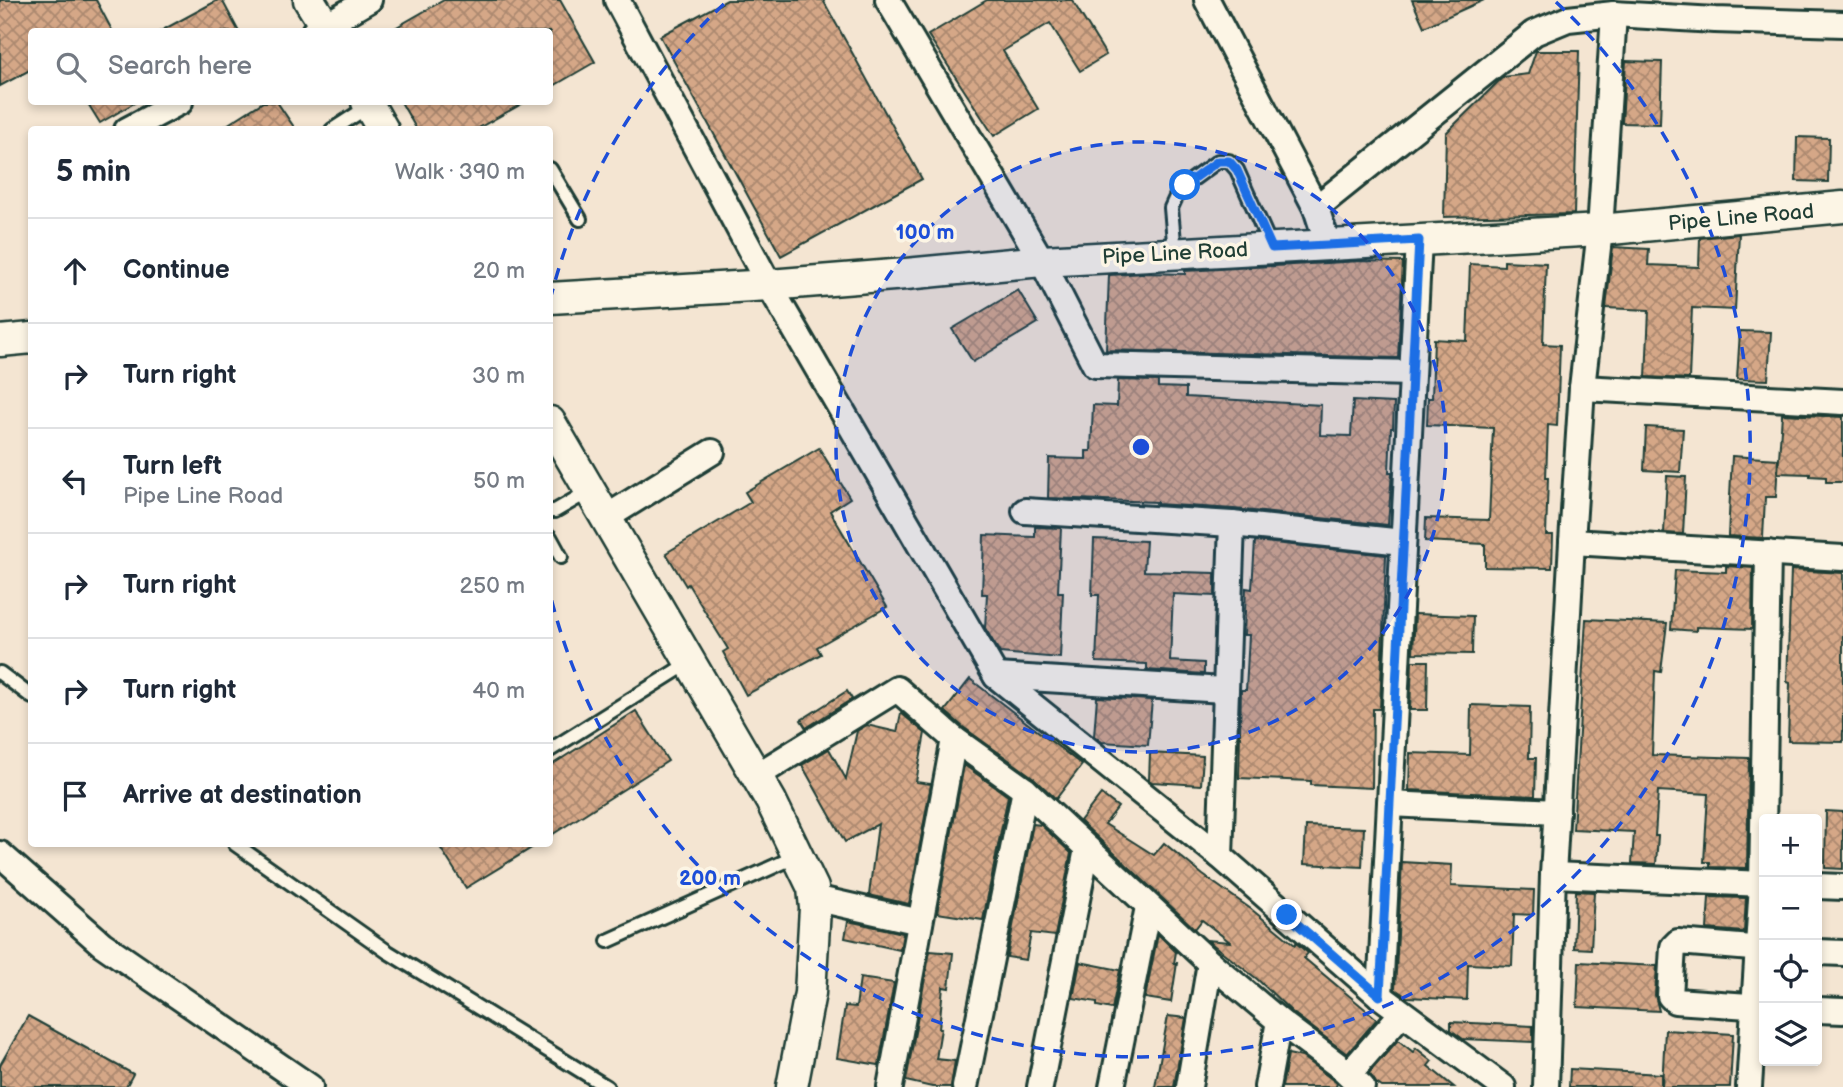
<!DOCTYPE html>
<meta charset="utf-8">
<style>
:root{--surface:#fff;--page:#f6f6f7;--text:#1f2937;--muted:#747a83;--line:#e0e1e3}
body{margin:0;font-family:"Balsamiq Sans",sans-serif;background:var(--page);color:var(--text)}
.controls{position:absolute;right:21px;bottom:21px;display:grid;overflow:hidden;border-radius:7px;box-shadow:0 4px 10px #0003}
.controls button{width:63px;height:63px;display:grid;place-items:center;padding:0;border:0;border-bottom:2px solid var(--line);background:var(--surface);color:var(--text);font:35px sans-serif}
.stop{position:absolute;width:21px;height:21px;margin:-16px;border:5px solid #1a73e8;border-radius:50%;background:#fff}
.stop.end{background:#1a73e8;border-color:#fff;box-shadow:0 2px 7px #0008}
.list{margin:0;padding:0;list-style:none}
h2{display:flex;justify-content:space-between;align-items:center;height:91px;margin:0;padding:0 28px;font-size:30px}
h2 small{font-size:23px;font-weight:400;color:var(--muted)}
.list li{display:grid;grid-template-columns:46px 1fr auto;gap:21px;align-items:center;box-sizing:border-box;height:105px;padding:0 28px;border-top:2px solid var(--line)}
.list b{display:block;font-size:26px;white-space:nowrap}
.list p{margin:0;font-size:23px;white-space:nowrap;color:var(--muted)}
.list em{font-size:23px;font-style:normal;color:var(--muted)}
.icon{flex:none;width:38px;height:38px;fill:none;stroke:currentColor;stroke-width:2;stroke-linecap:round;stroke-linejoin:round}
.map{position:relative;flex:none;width:1843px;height:1087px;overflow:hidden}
.search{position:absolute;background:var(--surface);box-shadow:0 4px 10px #0003;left:28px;top:28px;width:525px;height:77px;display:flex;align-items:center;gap:18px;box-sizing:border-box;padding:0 24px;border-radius:7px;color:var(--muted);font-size:26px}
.panel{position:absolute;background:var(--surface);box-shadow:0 4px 10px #0003;left:28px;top:126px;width:525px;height:721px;border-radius:7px}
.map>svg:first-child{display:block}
</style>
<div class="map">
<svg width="1843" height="1087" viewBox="0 0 1843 1087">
<defs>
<pattern id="building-cross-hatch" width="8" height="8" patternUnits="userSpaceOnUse" patternTransform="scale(1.75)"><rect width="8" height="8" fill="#d5a787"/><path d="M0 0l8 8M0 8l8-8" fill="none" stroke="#ac896f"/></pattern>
</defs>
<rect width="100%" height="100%" fill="#f4e5d2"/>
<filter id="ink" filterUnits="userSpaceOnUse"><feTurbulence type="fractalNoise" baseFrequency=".0143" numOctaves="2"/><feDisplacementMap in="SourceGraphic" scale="14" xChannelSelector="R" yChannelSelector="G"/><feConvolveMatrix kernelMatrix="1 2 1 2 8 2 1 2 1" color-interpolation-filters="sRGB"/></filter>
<g filter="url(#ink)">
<g fill="url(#building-cross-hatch)" stroke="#1f3d34" stroke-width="2">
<polygon points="0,0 96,0 113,32 32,32 32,69 0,86"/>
<polygon points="218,0 222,0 239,32 159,32"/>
<polygon points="444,0 560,0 595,62 550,88 550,32 388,32"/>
<polygon points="727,0 823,0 922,179 781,256 660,36"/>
<polygon points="987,0 1072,0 1106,55 1080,71 1050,23 1003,51 1038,109 994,136 928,35"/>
<polygon points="1412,0 1484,0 1424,27"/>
<polygon points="1536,51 1579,51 1574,214 1444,217 1446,133 1503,77 1528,74"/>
<polygon points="1626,61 1662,62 1660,124 1622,123"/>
<polygon points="87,102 136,102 100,123"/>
<polygon points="263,102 277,102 296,130 219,130"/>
<polygon points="401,102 525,102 475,130 417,130"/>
<polygon points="1797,137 1829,138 1828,182 1796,181"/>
<polygon points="1739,234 1735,310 1692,308 1689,379 1646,377 1649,310 1606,308 1613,247 1649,249 1648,265 1699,267 1700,238"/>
<polygon points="1361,261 1403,262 1398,358 1106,350 1109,275 1147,273 1185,274 1185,271"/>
<polygon points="1504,261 1546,263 1543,344 1560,345 1557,426 1548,425 1546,478 1548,478 1546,535 1553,535 1552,568 1485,567 1485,544 1425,541 1426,518 1489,520 1493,428 1427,425 1428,398 1432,398 1434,339 1467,341 1470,264 1504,266"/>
<polygon points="1018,290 1038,323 973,362 952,329"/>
<polygon points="1740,331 1771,332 1768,380 1737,379"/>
<polygon points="1118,380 1158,381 1158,387 1186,388 1186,397 1321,405 1320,435 1351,436 1353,401 1394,403 1393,428 1391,428 1389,472 1392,472 1388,525 1234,509 1157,504 1157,502 1048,498 1049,458 1086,459 1086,451 1091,451 1093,405 1117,406"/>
<polygon points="1782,414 1843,417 1843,482 1826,482 1826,477 1810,476 1810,474 1778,473"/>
<polygon points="1646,427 1683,429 1680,472 1644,470"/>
<polygon points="819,448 850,498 830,511 887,607 817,647 821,654 746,695 723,652 728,649 688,584 686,586 666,553 751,502 745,492"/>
<polygon points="1732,456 1778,459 1776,497 1765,497 1763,538 1728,536"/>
<polygon points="1667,476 1686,477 1683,534 1664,533"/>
<polygon points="1035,527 1061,528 1058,592 1063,592 1060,658 1000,653 985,628 987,594 982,594 984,535 1035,537"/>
<polygon points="1094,539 1146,541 1144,571 1215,573 1215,596 1173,594 1170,661 1204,663 1204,674 1147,670 1147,664 1096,662 1099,595 1092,595"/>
<polygon points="1255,541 1386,555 1380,709 1373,709 1372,788 1311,785 1311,781 1239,778 1241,690 1246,690 1249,635 1244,635 1246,588 1252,589"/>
<polygon points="1726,566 1753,568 1752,629 1696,627 1696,631 1671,629 1675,570 1726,572"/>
<polygon points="1791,570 1843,573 1843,742 1788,741 1790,683 1787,682"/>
<polygon points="1415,614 1473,616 1472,654 1413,653"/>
<polygon points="1586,619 1667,623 1661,672 1655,671 1652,755 1749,758 1747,868 1710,867 1710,862 1704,862 1708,794 1658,791 1655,836 1658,836 1656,864 1632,863 1634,832 1573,829"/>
<polygon points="1412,661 1428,661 1427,710 1410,710"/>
<polygon points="970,679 1082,765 1056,799 1034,778 963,727 945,711"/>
<polygon points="847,691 852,699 806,728 801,720"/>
<polygon points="1097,697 1152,700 1148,745 1102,742 1094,736"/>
<polygon points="1471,705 1530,707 1529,758 1536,758 1535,796 1409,790 1410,753 1470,755"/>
<polygon points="636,711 668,761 550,836 550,766"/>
<polygon points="901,713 925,733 916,782 931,784 909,904 869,895 878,824 845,842 802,765 829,749 846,779 857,731 867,725 897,732"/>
<polygon points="1150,753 1203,756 1201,785 1152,782 1149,780"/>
<polygon points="964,765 1008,796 983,920 937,913"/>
<polygon points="1101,794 1118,807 1105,824 1154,855 1164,843 1203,875 1251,909 1295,945 1296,943 1303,949 1308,953 1304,958 1377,1019 1347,1054 1292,1012 1257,979 1207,940 1230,942 1202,920 1195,929 1080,821"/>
<polygon points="1826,811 1843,812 1843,869 1825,868"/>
<polygon points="1033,824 1041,825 1071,853 1055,936 1031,933 1026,960 1007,957"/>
<polygon points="1306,826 1364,828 1362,867 1304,864"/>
<polygon points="438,844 538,844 466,888"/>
<polygon points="1402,862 1452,865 1451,886 1534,890 1533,915 1514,914 1512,966 1468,964 1467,1000 1407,997 1395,989"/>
<polygon points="1576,891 1594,892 1591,949 1574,948"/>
<polygon points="1709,897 1746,898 1744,932 1707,929"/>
<polygon points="848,921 903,933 900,950 845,938"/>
<polygon points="1158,934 1176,952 1174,963 1177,963 1171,1002 1145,998"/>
<polygon points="930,951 953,953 949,988 943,987 939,1029 941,1029 936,1059 955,1061 951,1087 932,1087 906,1081"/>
<polygon points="1080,962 1120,970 1112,1009 1097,1006 1097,1002 1073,998"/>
<polygon points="1579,962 1657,966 1655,995 1659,1011 1577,1007"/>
<polygon points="860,978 894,983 879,1065 837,1058 845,1006 856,1007"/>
<polygon points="28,1016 133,1074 126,1087 0,1087 0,1065"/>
<polygon points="1168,1016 1186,1018 1174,1087 1155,1087"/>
<polygon points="1451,1022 1533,1026 1533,1042 1463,1039 1451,1030"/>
<polygon points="1665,1030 1733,1034 1730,1087 1662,1087"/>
<polygon points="1398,1040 1413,1052 1416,1048 1432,1061 1428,1066 1454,1087 1382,1087 1376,1083 1369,1073"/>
<polygon points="1288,1054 1302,1057 1333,1080 1337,1083 1336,1087 1282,1087"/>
<polygon points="1570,1069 1661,1074 1661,1087 1569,1087"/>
</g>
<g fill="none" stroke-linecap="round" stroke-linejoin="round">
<g stroke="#1f3d34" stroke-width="18">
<g id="service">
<polyline points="332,130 369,106"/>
<polyline points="550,169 580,219"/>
<polyline points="1175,253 1171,208 1176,197 1185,185 1218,161 1229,161 1237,170 1272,249"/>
<polyline points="550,511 555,511 591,490"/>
<polyline points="550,537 561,557"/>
<polyline points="0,673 32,697"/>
<polyline points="550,750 690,662"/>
<polyline points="235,844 388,952 607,1087"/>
<polyline points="608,941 797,856"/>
</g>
</g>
<g stroke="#1f3d34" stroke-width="30">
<g id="minor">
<polyline points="617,0 769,285 996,676 1220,856 1380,996 1503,1087"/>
<polyline points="888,0 1042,261 1095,365 1412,373"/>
<polyline points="1207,0 1316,208 1328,245"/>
<polyline points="314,32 369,0"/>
<polyline points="127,130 180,102"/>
<polyline points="1316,208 1534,33 1568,19 1614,14 1715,20 1843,24"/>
<polyline points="1582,388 1843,402"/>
<polyline points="1025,511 1232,524 1403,542"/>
<polyline points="607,517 712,452"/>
<polyline points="1572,542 1843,558"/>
<polyline points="996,676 1224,690"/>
<polyline points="756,776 897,689 954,739 1025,790 1210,963 1279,1021 1343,1069 1362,1087"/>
<polyline points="1390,804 1557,812"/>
<polyline points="0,854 102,944 310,1087"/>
<polyline points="1220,856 1232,524"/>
<polyline points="1553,875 1764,884"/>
<polyline points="1817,886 1843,887"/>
<polyline points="814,898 920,922"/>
<polyline points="1764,949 1678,942 1673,947 1670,996 1675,1001 1764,1007"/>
<polyline points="1817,952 1843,953"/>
<polyline points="1380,996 1419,240"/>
<polyline points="1817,1010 1843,1011"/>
<polyline points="1349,1074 1402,1013"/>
<polyline points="890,1087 954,739"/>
<polyline points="965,1087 1025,790"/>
<polyline points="1040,1087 1087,849"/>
<polyline points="1112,1087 1148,907"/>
<polyline points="1189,1087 1210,963"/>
<polyline points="1267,1087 1279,1021"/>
<polyline points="1546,1087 1553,875 1572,542 1582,388 1600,230 1614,14"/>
<polyline points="1749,1087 1762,884 1768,553"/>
</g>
</g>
<g stroke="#1f3d34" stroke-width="35">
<g id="tertiary">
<polyline points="309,0 329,32"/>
<polyline points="367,102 383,130"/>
<polyline points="550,298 769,285 906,274 1042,261 1600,230 1843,207"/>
<polyline points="0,341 32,338"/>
<polyline points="550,422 771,801 813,888 815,908 810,993 792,1087"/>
</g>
</g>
<use href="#service" stroke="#fcf5e5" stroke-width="12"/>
<use href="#minor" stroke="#fcf5e5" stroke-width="24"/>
<use href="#tertiary" stroke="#fcf5e5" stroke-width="30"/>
</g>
</g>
<g fill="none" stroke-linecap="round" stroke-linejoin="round" filter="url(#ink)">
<polyline stroke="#1a73e8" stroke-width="9" points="1185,185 1218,161 1229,161 1237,170 1272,248 1419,240 1380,996 1287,915"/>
</g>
<circle cx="1141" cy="447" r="305" fill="#1d4ed8" fill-opacity=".12"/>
<g fill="none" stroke="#1d4ed8" stroke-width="3.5" stroke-dasharray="12 9">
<circle cx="1141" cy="447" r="305"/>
<path d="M550 300A609 609 0 0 1 726 2M1556 2A609 609 0 1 1 550 594"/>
</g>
<g text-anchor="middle" stroke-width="7" stroke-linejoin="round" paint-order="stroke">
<g font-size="21" fill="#1f3d34" stroke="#fcf5e5">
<text transform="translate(1741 217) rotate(-5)" y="7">Pipe Line Road</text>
<text transform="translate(1175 253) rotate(-3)" y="7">Pipe Line Road</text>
</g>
</g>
<circle cx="1141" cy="447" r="10" fill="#1d4ed8" stroke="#fcf5e5" stroke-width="3.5"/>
<g font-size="21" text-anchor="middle" font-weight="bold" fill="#1d4ed8" stroke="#fcf5e5" stroke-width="7" stroke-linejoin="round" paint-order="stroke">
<text x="925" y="239">100 m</text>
<text x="710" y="885">200 m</text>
</g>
</svg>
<div class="controls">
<button>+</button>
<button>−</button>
<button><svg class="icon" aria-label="locate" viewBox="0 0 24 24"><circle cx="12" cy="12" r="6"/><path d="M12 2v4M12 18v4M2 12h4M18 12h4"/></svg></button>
<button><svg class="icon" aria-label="layers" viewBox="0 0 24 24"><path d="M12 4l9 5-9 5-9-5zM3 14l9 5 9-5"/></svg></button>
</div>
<div class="stop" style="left:1185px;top:185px"></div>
<div class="stop end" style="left:1287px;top:915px"></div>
<div class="search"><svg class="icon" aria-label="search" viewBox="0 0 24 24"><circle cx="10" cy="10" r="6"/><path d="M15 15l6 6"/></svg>Search here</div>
<section class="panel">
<h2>5 min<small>Walk · 390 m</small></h2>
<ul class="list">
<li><svg class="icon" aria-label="ahead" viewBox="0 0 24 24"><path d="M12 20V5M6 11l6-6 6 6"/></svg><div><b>Continue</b></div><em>20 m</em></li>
<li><svg class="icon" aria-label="right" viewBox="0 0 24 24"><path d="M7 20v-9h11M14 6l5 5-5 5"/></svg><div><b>Turn right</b></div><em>30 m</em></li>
<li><svg class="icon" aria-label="left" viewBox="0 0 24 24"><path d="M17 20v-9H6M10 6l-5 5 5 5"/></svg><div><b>Turn left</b><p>Pipe Line Road</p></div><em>50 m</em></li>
<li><svg class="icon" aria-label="right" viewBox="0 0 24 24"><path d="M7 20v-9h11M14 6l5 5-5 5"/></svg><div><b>Turn right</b></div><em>250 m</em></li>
<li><svg class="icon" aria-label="right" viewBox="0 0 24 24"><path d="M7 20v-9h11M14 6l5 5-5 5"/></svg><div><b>Turn right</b></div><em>40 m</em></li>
<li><svg class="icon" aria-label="arrive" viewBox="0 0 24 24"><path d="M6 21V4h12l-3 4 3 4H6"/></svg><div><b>Arrive at destination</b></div></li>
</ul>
</section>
</div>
